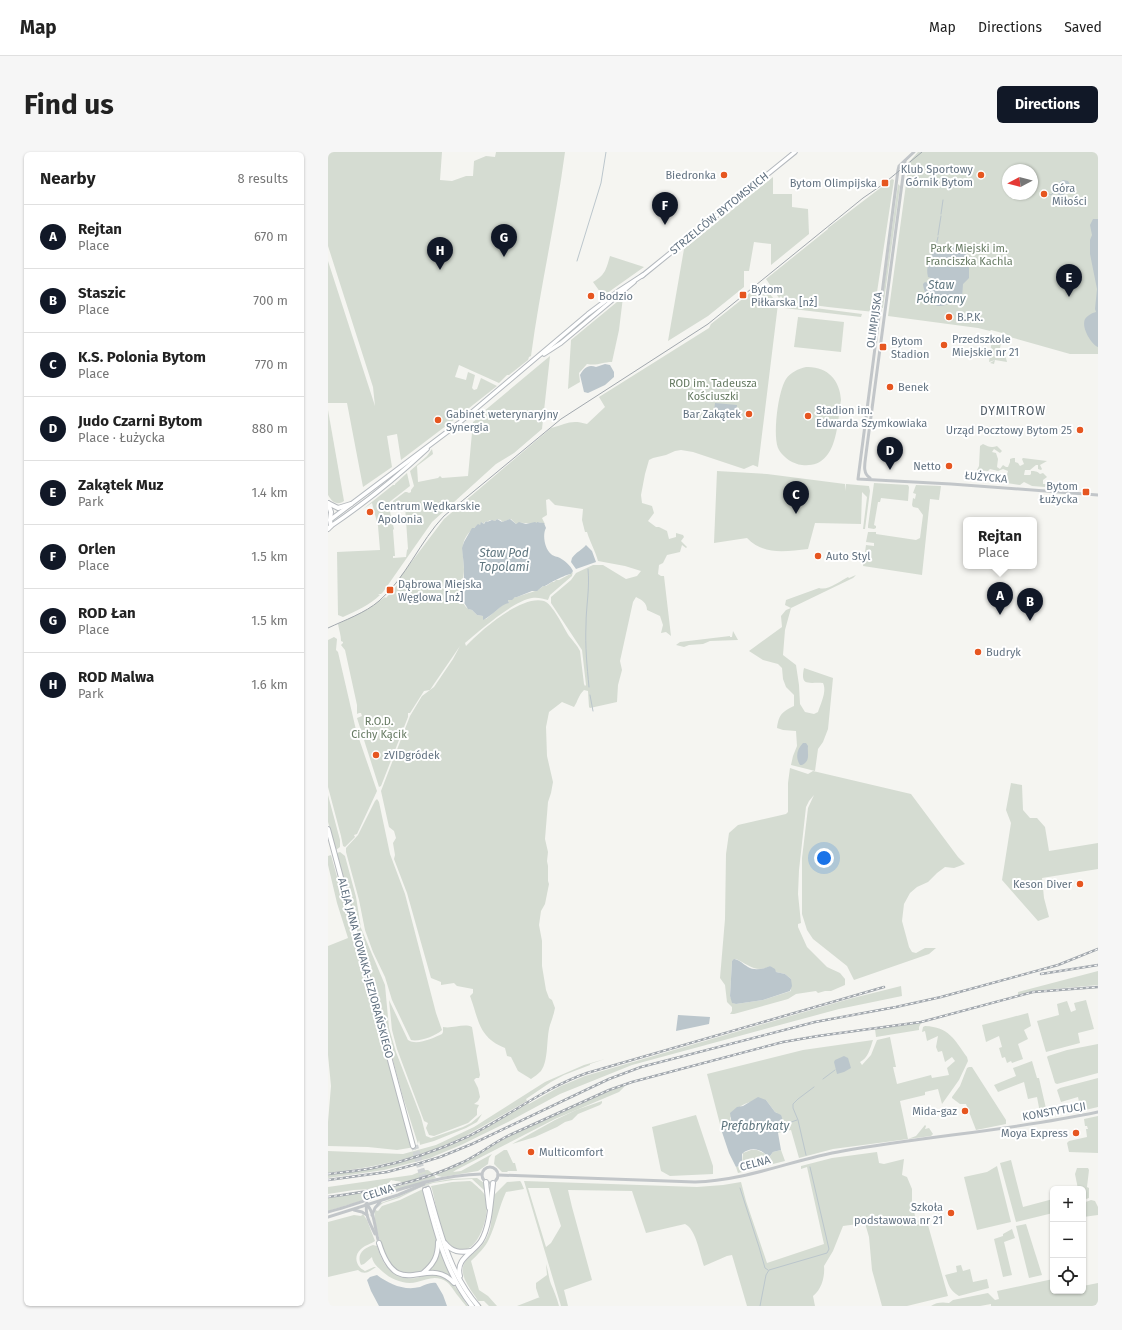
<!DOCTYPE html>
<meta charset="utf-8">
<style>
:root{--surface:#fff;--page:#f6f6f6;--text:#222;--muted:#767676;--line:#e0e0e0;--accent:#111827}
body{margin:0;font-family:"Fira Sans",sans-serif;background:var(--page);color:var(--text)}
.controls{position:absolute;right:12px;bottom:12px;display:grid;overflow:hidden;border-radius:6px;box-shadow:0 1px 3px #0004}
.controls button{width:36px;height:36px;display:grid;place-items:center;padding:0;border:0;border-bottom:1px solid var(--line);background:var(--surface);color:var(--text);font:20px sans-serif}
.compass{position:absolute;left:674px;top:12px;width:36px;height:36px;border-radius:50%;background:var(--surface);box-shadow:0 1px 3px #0004;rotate:263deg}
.you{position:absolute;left:496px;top:706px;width:14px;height:14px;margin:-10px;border:3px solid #fff;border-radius:50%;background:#1a73e8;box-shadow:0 0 0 6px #1a73e833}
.badge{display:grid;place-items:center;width:26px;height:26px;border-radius:50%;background:var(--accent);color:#fff;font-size:13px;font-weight:700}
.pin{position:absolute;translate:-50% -33px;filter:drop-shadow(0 1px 2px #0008)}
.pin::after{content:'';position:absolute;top:21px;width:14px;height:12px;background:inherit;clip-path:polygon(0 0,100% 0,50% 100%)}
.popup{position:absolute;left:635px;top:365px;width:74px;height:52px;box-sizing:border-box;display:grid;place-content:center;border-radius:6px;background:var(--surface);filter:drop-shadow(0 1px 3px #0005);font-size:13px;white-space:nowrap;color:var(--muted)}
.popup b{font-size:15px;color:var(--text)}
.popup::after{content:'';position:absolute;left:50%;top:100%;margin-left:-8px;border:8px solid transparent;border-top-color:var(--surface)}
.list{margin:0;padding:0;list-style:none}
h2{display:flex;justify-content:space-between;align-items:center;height:52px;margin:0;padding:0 16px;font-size:17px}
h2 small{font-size:13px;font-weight:400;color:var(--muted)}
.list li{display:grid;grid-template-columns:26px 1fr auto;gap:12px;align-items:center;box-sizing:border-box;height:64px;padding:0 16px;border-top:1px solid var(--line)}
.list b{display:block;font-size:15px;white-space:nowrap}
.list p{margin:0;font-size:13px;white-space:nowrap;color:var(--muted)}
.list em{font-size:13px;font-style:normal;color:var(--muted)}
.icon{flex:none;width:22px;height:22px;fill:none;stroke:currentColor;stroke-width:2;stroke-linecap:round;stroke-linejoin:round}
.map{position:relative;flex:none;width:770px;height:1154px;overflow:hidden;border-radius:6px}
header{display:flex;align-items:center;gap:24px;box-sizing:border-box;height:56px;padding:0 20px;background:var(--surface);border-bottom:1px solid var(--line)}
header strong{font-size:19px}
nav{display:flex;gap:22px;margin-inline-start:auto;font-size:14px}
.intro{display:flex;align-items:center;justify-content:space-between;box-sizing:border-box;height:96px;padding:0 24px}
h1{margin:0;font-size:28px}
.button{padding:10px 18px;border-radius:6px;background:var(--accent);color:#fff;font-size:14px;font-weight:700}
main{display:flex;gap:24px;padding:0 24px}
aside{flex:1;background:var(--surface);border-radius:6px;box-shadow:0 1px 3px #0004}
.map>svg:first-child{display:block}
</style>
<header>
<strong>Map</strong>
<nav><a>Map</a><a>Directions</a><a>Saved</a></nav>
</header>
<div class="intro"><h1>Find us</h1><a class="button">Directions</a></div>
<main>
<aside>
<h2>Nearby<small>8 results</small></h2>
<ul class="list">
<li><span class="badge">A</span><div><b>Rejtan</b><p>Place</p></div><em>670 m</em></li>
<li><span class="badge">B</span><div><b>Staszic</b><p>Place</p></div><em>700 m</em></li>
<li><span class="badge">C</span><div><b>K.S. Polonia Bytom</b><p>Place</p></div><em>770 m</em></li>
<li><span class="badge">D</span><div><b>Judo Czarni Bytom</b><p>Place · Łużycka</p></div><em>880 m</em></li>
<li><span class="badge">E</span><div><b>Zakątek Muz</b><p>Park</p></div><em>1.4 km</em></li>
<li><span class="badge">F</span><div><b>Orlen</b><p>Place</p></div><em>1.5 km</em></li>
<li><span class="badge">G</span><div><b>ROD Łan</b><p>Place</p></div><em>1.5 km</em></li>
<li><span class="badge">H</span><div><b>ROD Malwa</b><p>Park</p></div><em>1.6 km</em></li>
</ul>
</aside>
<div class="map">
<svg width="770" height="1154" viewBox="0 0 770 1154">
<rect width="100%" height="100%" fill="#f5f5f1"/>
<g fill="#d5dcd2" fill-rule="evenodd">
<path d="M0,0H114L112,28L124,29L138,24H145L146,9L158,4L167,5L168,0H237C228,68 212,136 203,204L201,205L200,208L181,223H179L171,231L131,213L127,225L138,228L140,220L147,223L144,236L146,238L149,237L153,226L169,234L131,264L73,308L69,282L59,284L64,315L35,335L19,251H0V109L47,254L45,235L0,94Z"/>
<path d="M590,0H770V202H742L682,185L678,182L663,178L662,179L650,176L560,164L581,10ZM680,18H704V42H680Z"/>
<polygon points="445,25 445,42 464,42 464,55 480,57 481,82 443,113 443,92 426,90 421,119 416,119 416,135 380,164 340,189 356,97"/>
<polygon points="564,27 566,28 546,160 500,155 462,150 456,148 453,144 451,146 438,127 500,77 500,76"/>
<polygon points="570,32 572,34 555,156 553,156"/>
<path d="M282,104L316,115L275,144L265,130C277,123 278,118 282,104Z"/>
<path d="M432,133L437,136L450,152L430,315L425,313L416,317L365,300L353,298L347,299L338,303L325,306L321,308L317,322L313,343L314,351L324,354L326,361L320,369L328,375H331L339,379L341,387L348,385V381L355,383L356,385L353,389L359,395L358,396L354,393L352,400L339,403L335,411L331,413L330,422L333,424H336L343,484L338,480L333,481L335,473L332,464L319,458C319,451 314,448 308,445L305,450L292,509L294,518L290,533L289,550L262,556L261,555L260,539L256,538C250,544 250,549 246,555L234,550L221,560L218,575L219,604L225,630L223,641L220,650L217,687L220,700L219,709L220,714V729L221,732L217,752L213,759L211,773L214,789V814L218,838L221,846L224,848L227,856C226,862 224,867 222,873C218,886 221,908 213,919C210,922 206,925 203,927L190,919L183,905L179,904L177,896C150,885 151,868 142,844L145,841V837L129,834L126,831L113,833V830L103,826L79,741L66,707L67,703L65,691L68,686L66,679L61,675L53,639L82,564L94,544L106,535L125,507L132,494L106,532L102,538L96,539L82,561H80V565L53,634L51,635L29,566L34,564L33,561H31L29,562V553L17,498L13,493L15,491V490L13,489C13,483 11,478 10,472L40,457L57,445L58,446L71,431L69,429L116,367L223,276C238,272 243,267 259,272L277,255L271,245L381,176L383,172ZM221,347L227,353L255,357L254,368L257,380H259C262,390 267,398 270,409L297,414L313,419L309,424L298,427L275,413H265L248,421L243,428L223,445V451L254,498L258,533L257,534L256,532L252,499C249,493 245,489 241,484C236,476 224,451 216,449C194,442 152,479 138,494L137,491C151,479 187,448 204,446C210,445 215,447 220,448L222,443L244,424L245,419L244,421L231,428H228L226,430H224L218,434H215C210,440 198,441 189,445H187L185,446L180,448L181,451H177L158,467L155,464L149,463L144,458C128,455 136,429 136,417C136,408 133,398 136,389C138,384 142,378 147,376V375L150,373H152L154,370L155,372L158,369L159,370L162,368L167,369L169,367L173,368L174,370L183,367L188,372C195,368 205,375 211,370L217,372L214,366L219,363L218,348Z"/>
<path d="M295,145L291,178L284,210C274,210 270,214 259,212L251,221L252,230L240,237L243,188Z"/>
<polygon points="456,152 534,162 533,165 456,156"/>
<polygon points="470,165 516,170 513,200 466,195"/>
<polygon points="667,184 672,185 674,187 671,201 675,203 677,202 679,210 667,208 666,212 662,211 667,208 661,210 664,187"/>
<path d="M222,204L214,277L186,301L168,312L104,370L55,440L53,442H50L52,443C42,453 28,459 15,465L10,463L9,400L52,398L50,374L44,351L35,357L65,333H67V332L79,321L82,334L55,355L57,358L61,355L66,377L65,378L67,404H65V406L78,405L79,398L80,397L77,354H74V351L65,353V349L77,340H79L81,341L83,340V338L86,334L82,319L99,304L104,297L105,302L89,314L90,330L110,326L112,324L114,326L140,324L145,270L149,267L148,265L155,260Z"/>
<path d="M478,215C499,214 512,228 513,248C509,272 510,317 474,313C465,312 456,306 451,298C444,286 450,239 458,227C463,220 470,217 478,215Z"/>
<path d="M0,258L16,349C9,354 4,350 0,343Z"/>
<path d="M655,292C661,295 663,296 669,294L674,299L672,301L666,297L664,300L668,301L670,307L669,315L672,317L675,313L678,315H680L682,310V307L685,306H687V310L690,311L692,314L696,312L694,307L695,306L719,309L712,313L714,317L713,318L710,317V313H708L702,318H697L696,323H702L703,322V319C707,319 709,319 712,322L715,321L719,325L715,328V332H719V333L717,335L704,334L696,330L692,333L679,331L678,326L680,319L675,317L670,319L662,317L660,319L649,318L651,314L652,294Z"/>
<path d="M389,319L439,322L517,332V339L518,332L541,334L542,339L537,377H535L539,345L534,340L533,372L487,371L480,397C459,399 436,404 419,386L386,391Z"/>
<polygon points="546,331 580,333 581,335 580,349 553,346 552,350 550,350 546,373 548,374 548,376 546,377 540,376 540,374"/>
<polygon points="588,333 613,334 611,348 602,347 594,423 535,414 538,393 546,394 546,391 538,390 540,380 548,380 548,382 588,388 592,386 595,363 590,356 585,355 584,353 585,346 587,347 588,342 585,341"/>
<path d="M528,423L525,426L463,456L457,478L455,503L468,513L471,533L472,552L477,560L486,562L490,560C493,551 499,539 495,531C480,530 472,535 476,516L505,526L500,577L495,590L490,597L487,619L463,613L465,604L469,594L468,579L455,578L449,576C451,562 454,560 466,554V543L458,535L455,527L454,516L450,512L435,508L421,499L454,475L453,464L458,458L463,456L457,453L458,448L491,436C500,439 512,429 520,425L521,426Z"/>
<polygon points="405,479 410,488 382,489 375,492 361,493 356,495 348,493 352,490 402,484 402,485 404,485"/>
<polygon points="6,485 9,487 8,498 10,500 28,578 49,639 29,682 26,683 27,685 17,695 15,694 13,684 0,635 0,488"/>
<path d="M462,616L480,622L485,619L583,642L630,705L637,712L626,716L617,715L609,721L600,730L589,735L582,741L576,752L574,769L581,795L584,800L588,801L597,796H608L601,802L526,828L519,814L485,787L479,778L474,762V706L480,656L486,643L481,649L478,655L471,718L470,742L473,771L470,772V775L479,795L499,815L512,821L517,827V833L503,839H497L490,841L488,839L468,842L460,847L406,862H402L404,859V855L399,850L397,833L392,826L397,767L398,702L401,681L410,673L458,662L460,660V631ZM408,807C419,812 429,822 442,814L448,820L457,822L463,827V839L435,848L408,852L405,851L402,844L404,809Z"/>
<polygon points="683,631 694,633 695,658 702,666 709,666 717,675 721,699 770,691 770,717 714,726 716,746 721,765 710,769 674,728 683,671 678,658"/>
<polygon points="0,643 12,688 12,695 8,698 0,670"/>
<path d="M49,647L51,650L62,702L77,742L108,861L114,878C108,884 91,890 83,888L64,848L57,825L45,800L37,778L31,748L18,700V696L30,683L47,649Z"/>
<polygon points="12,700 17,704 28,745 33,776 57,833 61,876 68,900 93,965 98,984 103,986 135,975 143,971 154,962 149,970 138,976 106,989 81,996 69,998 40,995 0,994 0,970 3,934 0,903 0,794 20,786 9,751 0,713 0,704 3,703 83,994 92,993 91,988 90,992 75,945 14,721 9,701"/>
<polygon points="770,819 770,833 714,838 690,843 690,840"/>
<path d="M573,834L574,844L511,857L304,913L232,942L180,970L133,993L102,1006L56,1018L0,1026V1022C17,1020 35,1019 52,1015C105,1004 155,980 200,950L201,952L233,934L257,924L521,847Z"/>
<path d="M61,848L80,888C89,894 105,886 114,882L115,880V875C124,877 136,871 144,875L152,923L151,926H148L146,928L150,936L152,945L150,949L146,952L151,953L149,957V963L140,971L106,984L101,983L98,976L100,971L96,969L69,897L64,878Z"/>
<polygon points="758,848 766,877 750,881 752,891 718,900 709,869 731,863 729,852 739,849 743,860 748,858 746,851"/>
<polygon points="700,861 703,874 696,878 700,887 690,892 695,907 684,911 683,909 679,911 677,905 674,906 671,896 674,895 671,884 658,890 654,873"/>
<polygon points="593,871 591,875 591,878 548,885 547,877"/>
<path d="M597,874C621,875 626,887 639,905L640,909L631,928L614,952L610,937L597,940V943L572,949L580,987L588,984L597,973L598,974L597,977L601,976L605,982L603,984L505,997L471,1006L463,978L450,981L453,978L449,961L447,960L438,948C420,950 413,950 402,966L404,973L402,975L399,974L394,980L379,922L475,898L545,888C542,897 540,906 532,910L534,913L543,903L549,888L562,885L568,915H565L569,932L603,923L604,926L621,923L619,916L627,909L624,905L617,910L614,899L610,900L608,895L610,884L599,889L597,879L594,880L595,875Z"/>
<polygon points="770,892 770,921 729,932 727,931 719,905 720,904 739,898"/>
<path d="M277,907L262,912V913L236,923L223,930L198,947L199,949L132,987V986C90,1007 46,1015 0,1021V999L75,1002L108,993L146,975L217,930L256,913Z"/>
<polygon points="704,909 709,926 711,926 720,965 713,966 709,945 700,947 696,930 670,940 666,933 688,924 685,916"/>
<polygon points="641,915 644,915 678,968 678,972 648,978 638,952 632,952 624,946 624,945 632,934 639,916"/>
<polygon points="770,926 770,955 753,959 750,945 733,950 729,938 732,936"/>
<polygon points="298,933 291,940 227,967 128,1018 125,1020 133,1019 164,1002 161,1006 160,1012 150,1019 114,1025 110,1024 107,1022 141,1008 181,984 279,939"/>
<polygon points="274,949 274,951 272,953 250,962 244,968 237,970 229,975 207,985 184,992 227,968 248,958"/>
<polygon points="368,963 385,1014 385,1022 342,1024 333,1019 324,975"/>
<polygon points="770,964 770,1001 741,1000 739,991 741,989 759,985 758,977 760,977 759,974 757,974 756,967"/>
<polygon points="176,998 179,998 185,1011 187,1011 189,1019 180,1019 179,1020 174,1020 166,1012 167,1004"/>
<polygon points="423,998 429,998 442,1004 445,1000 453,998 457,1009 410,1021 408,1015 414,1013 415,1001"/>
<path d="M549,1000L551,1011L556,1012L576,1007L574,1023L579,1025L584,1037V1049L588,1069L598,1066L620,1144L579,1154H554L544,1118L541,1085L537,1071L515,1074L505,1099L496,1114C497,1124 494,1137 485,1144L487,1154H419L404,1103L399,1104L376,1114C372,1103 368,1077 357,1072L318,1081L304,1039L240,1038L244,1055L264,1128L236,1138L240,1154H233L196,1029L369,1035L395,1033L413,1030L418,1049L439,1111L496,1092L479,1015L473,1017V1014L504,1006ZM200,1036H221L233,1074L223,1091L218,1095Z"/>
<polygon points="683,1008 695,1055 725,1047 725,1061 688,1070 672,1011"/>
<polygon points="669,1014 683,1070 649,1078 636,1025 659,1020"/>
<polygon points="749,1016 760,1016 761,1018 759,1035 761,1036 761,1046 755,1048 755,1037 750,1037 747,1022"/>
<path d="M96,1018H100L105,1022L75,1031C71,1028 67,1030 63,1028L60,1032L61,1034L44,1037L26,1038L0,1042V1035L84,1023Z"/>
<path d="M106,1023L108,1026L0,1059V1046C36,1041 72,1037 106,1023Z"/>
<polygon points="149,1026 156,1031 157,1039 144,1027 125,1028 105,1031 91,1036 71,1046 55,1051 49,1056 53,1051 72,1044 100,1031 123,1027"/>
<path d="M142,1029L144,1030C148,1034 154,1038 157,1043C164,1056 152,1101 132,1098C128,1097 124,1096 121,1093C111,1081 108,1049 103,1034L124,1030Z"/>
<path d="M192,1029L193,1030L196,1037L178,1040C171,1055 168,1072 161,1087C157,1096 150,1102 143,1109L151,1138L160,1144L169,1154H161L156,1149H150L154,1154H153C146,1139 124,1121 141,1105C148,1099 155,1094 159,1085C166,1072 162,1057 166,1043L179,1030Z"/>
<path d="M95,1037L109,1089C109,1095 109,1101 106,1107C100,1120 80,1126 69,1118C58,1111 54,1097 51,1086C49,1077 45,1067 47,1058L50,1059L54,1054L72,1048Z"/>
<polygon points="763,1048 767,1049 770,1055 770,1063 755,1065 755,1051"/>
<path d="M35,1062L39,1068L47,1089C43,1092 37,1093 33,1097C25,1104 28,1115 37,1119L46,1115H48C42,1119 37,1124 30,1118L0,1125V1070L26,1063L33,1064Z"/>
<polygon points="698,1072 714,1123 701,1126 688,1074"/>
<polygon points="684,1077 687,1086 676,1090 684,1123 675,1125 666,1087 675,1084 675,1082"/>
<path d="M45,1093L49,1094C51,1100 53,1106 56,1111C62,1121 76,1128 88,1126C95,1124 104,1120 112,1123C125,1127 133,1144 140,1154H138C136,1151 133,1148 130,1144C125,1138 122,1130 113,1127C105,1124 97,1128 89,1130C77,1133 64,1128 55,1120C50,1115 45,1112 44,1105L36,1112L33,1113C28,1102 36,1096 45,1093Z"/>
<path d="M112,1098L123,1124L122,1125C115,1120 109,1119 101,1119L108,1110Z"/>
<path d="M218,1112C220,1118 221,1127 223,1132C226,1139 229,1146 231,1154H189L212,1145H211L208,1136V1131L219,1123Z"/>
<path d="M633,1113L635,1119L642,1117L645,1130L659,1127L661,1136L631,1144C621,1138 621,1133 617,1123L629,1120L628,1114Z"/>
<path d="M725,1127V1139H755V1134L770,1131V1154H663V1152L652,1154H603C608,1150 615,1150 621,1151L625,1148L660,1141L667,1148L671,1147L669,1139Z"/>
</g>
<g fill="#bbc6cc">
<path d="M735,28L740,29L743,34C741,40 738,42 732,44L727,39L728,33Z"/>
<path d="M765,67H770V195C763,192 753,175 757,167C759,164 764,161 768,160L767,157L769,137L762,102V88L764,83L762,73Z"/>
<path d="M619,93L628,94L638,100L639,106L637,112L641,115V126L635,132L634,147C631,148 628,148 625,149C621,150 618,154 613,154C602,155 596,141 595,132L597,130L602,132L603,130V126L600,125C597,113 603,104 608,94L614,98Z"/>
<path d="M277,212L282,213L286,220V225L277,233L260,241L256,240L252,223C256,216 260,212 268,215Z"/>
<polygon points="387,251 409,253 408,261 386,259"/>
<path d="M169,367L174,370L182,367L188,372L191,370L198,372L207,370L209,371V370L216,371L218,376C214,383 217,397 223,402C226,405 229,404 232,406C237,409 243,414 245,419L243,422C238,422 220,432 217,434H215L209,439H204L189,445H187L184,448H180L181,451C173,452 164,464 155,468V464L149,463L144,458L140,457L135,449L133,442L136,430V415L134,396L136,390L144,376H147V375L150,372L152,373L153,370L156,372L158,369L159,370L164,368L167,369Z"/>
<path d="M258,393L264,399L268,410L248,417L243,410L244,406C248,400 254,398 258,393Z"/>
<path d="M475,591H478L480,594C479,601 483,609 474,613H472C467,605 469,597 475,591Z"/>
<path d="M406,807C412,808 415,812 420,815C426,819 436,817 442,814L447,817L448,820L457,822L463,827L464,834L462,839L435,848L408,852L404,851L402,844L404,809Z"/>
<polygon points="350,863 382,865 381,872 348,879"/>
<polygon points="516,904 520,906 523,916 516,920 509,922 506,910 507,908"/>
<path d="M430,945L438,948L447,960L453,963C456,970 455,976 450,981L453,998L445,1000L442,1004H439C433,996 421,995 414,1002V1013L408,1015L401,1001L394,980L397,974L402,975L404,973L402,961L409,955L415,954Z"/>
<path d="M49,1123C61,1132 76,1139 92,1135C97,1133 102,1130 108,1131L115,1143L119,1154H51L43,1139L39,1128L42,1125Z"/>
</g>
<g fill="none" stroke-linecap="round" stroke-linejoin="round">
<g stroke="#bbc6cc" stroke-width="1">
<polyline points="717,40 723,43 727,39"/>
<polyline points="613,62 615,48"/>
<polyline points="610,83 613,64"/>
<polyline points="608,94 610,85"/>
<polyline points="249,109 273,31 278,0"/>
<path d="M260,417C262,436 258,454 258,473C257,494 259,514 261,535"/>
<polyline points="262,543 265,559"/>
<polyline points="495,927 507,918"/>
<polyline points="455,973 469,968"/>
<polyline points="478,1003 470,968 465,956 465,952 470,947 486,935"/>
<polyline points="412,1036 431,1095 437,1116 440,1118"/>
<polyline points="432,1154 438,1123 441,1118 499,1101 501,1097 482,1015"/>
</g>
<g stroke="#d0d4d5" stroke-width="4" stroke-dasharray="4 2" stroke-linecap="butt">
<polyline points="88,993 100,1037"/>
<polyline points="85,994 97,1038"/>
</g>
<g stroke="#b4b9be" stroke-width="5.5">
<g id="secondary">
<polyline points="314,124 467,0"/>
<polyline points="216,202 233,191 306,130"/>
<polyline points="2,368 131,271 260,162 292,138 315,123"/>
<path d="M3,374C37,351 69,325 99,297"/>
</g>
</g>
<g stroke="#b5b9bd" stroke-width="6">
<g id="primary">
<polyline points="0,351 3,360 2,368 3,374 0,377"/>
<polyline points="0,351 10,356 23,352"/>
<polyline points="0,677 85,994"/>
<polyline points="158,1030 161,1056"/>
<path d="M100,1037C112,1078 121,1121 150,1154"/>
<path d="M97,1038C108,1079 117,1120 144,1154"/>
<path d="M51,1091C70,1153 99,1101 126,1131"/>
<path d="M117,1091C124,1100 132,1101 143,1099"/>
<path d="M95,1121C106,1112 110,1104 110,1090"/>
<path d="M132,1124C127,1107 145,1101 153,1089C162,1075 163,1048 165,1031"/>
</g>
</g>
<g stroke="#c2c6c9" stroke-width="3">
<polyline points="586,0 571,14 570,18 530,327 623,332 770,343"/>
<path d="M542,326C534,321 537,311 538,302L577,9"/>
<circle cx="162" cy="1023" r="8"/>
<path d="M170,1023L367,1030C418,1029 466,1007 515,999C600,984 686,978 770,960"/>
<path d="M39,1051C36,1062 43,1073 47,1082"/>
<path d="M38,1052C47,1059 47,1080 51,1091"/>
<polyline points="26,1058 34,1060 39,1063"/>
<path d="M0,1060C51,1046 100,1023 154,1022"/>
<polyline points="44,1063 47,1056 52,1050"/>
<polyline points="0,1065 70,1043 96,1032"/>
</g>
<use href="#secondary" stroke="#fff" stroke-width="3.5"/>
<use href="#primary" stroke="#fff" stroke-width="4"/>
<path stroke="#a2a8ae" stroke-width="1" d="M0,476C17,468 37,461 51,449C78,426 92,389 116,364L233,267L380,172L535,46L554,33L594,0"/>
<g stroke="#a2a8ae" stroke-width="2.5">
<g id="rail">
<polyline points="713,822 770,813"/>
<path d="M0,1022C15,1020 30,1019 45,1016C76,1010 113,997 141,984C181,964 216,936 259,921L556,835"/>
<polyline points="0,1028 59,1020 89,1012 112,1005 144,992 281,927 313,915 487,870 568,855 613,845 730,813 770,797"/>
<path d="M0,1045C46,1039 91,1031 133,1011C151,1003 166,990 184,982L281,938L304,930L455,890L490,884L593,870L705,840L770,835"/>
</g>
</g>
<use href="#rail" stroke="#fff" stroke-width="1" stroke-dasharray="3" stroke-linecap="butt"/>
</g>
<g fill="#e65620" stroke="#fff" stroke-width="1.5">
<circle cx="396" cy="23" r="4"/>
<circle cx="653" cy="23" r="4"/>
<rect x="553" y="27" width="8" height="8" rx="2"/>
<circle cx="716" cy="42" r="4"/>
<rect x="411" y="139" width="8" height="8" rx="2"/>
<circle cx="263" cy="144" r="4"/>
<circle cx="621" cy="165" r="4"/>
<circle cx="616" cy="193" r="4"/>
<rect x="551" y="191" width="8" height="8" rx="2"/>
<circle cx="562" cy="235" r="4"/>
<circle cx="421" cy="262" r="4"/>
<circle cx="480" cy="264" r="4"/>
<circle cx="110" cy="268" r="4"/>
<circle cx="752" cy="278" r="4"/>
<circle cx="621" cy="314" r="4"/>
<rect x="754" y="336" width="8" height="8" rx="2"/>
<circle cx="42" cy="360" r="4"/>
<circle cx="490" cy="404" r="4"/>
<rect x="58" y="434" width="8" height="8" rx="2"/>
<circle cx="650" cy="500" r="4"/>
<circle cx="48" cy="603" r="4"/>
<circle cx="752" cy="732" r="4"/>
<circle cx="637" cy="959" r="4"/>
<circle cx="748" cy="981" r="4"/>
<circle cx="203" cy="1000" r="4"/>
<circle cx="623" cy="1061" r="4"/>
</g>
<g text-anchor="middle" stroke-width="4" stroke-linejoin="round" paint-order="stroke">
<g font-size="11" fill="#637382" stroke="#fff" text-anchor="start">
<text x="645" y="21" text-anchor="end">Klub Sportowy<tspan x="645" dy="13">Górnik Bytom</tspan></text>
<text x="388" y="27" text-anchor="end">Biedronka</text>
<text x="549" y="35" text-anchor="end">Bytom Olimpijska</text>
<text x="724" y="40">Góra<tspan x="724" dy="13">Miłości</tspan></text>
<text x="423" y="141">Bytom<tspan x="423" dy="13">Piłkarska [nż]</tspan></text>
<text x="271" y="148">Bodzio</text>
<text x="629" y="169">B.P.K.</text>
<text x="624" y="191">Przedszkole<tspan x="624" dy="13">Miejskie nr 21</tspan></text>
<text x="563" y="193">Bytom<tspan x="563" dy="13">Stadion</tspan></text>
<text x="570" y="239">Benek</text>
<text x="488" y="262">Stadion im.<tspan x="488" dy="13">Edwarda Szymkowiaka</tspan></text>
<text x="118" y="266">Gabinet weterynaryjny<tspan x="118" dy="13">Synergia</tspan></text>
<text x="413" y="266" text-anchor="end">Bar Zakątek</text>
<text x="744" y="282" text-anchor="end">Urząd Pocztowy Bytom 25</text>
<text x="613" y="318" text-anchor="end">Netto</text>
<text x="750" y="338" text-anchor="end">Bytom<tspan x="750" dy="13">Łużycka</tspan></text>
<text x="50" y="358">Centrum Wędkarskie<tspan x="50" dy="13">Apolonia</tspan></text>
<text x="498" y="408">Auto Styl</text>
<text x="70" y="436">Dąbrowa Miejska<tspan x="70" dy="13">Węglowa [nż]</tspan></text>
<text x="658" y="504">Budryk</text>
<text x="56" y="607">zVIDgródek</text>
<text x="744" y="736" text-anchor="end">Keson Diver</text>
<text x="629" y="963" text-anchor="end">Mida-gaz</text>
<text x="740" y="985" text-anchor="end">Moya Express</text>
<text x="211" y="1004">Multicomfort</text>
<text x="615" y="1059" text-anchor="end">Szkoła<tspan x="615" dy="13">podstawowa nr 21</tspan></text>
</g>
<g font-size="11" fill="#637382" stroke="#fff">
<text transform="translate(391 61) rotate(-39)" y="4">STRZELCÓW BYTOMSKICH</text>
<text transform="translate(546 168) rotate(-82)" y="4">OLIMPIJSKA</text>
<text transform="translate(658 325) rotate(5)" y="4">ŁUŻYCKA</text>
<text transform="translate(38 816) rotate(75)" y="4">ALEJA JANA NOWAKA-JEZIORAŃSKIEGO</text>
<text transform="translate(726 959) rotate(-10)" y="4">KONSTYTUCJI</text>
<text transform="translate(427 1011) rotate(-15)" y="4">CELNA</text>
<text transform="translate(50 1040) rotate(-18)" y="4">CELNA</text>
</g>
<g font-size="11" fill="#667a62" stroke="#fff">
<text x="641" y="100">Park Miejski im.<tspan x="641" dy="13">Franciszka Kachla</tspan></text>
<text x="385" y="235">ROD im. Tadeusza<tspan x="385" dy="13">Kościuszki</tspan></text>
<text x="51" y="573">R.O.D.<tspan x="51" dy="13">Cichy Kącik</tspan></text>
</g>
<g font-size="12" font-style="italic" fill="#5f767f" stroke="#fff">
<text x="613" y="137">Staw<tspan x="613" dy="14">Północny</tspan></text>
<text x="176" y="405">Staw Pod<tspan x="176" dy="14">Topolami</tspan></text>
<text x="427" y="978">Prefabrykaty</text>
</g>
<g font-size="12" letter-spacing="1" fill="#515d67" stroke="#fff">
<text x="685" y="263">DYMITROW</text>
</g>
</g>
</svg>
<div class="controls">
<button>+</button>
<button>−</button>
<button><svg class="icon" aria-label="locate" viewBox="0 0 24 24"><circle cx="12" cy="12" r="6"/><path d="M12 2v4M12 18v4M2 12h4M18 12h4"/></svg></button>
</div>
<svg class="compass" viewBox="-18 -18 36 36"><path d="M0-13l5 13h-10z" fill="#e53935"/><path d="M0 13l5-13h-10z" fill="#767676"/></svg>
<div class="you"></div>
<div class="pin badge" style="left:672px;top:463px">A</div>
<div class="popup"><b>Rejtan</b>Place</div>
<div class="pin badge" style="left:702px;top:469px">B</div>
<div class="pin badge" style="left:468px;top:362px">C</div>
<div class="pin badge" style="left:562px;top:318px">D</div>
<div class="pin badge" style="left:741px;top:145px">E</div>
<div class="pin badge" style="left:337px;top:73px">F</div>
<div class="pin badge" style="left:176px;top:105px">G</div>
<div class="pin badge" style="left:112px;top:118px">H</div>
</div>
</main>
